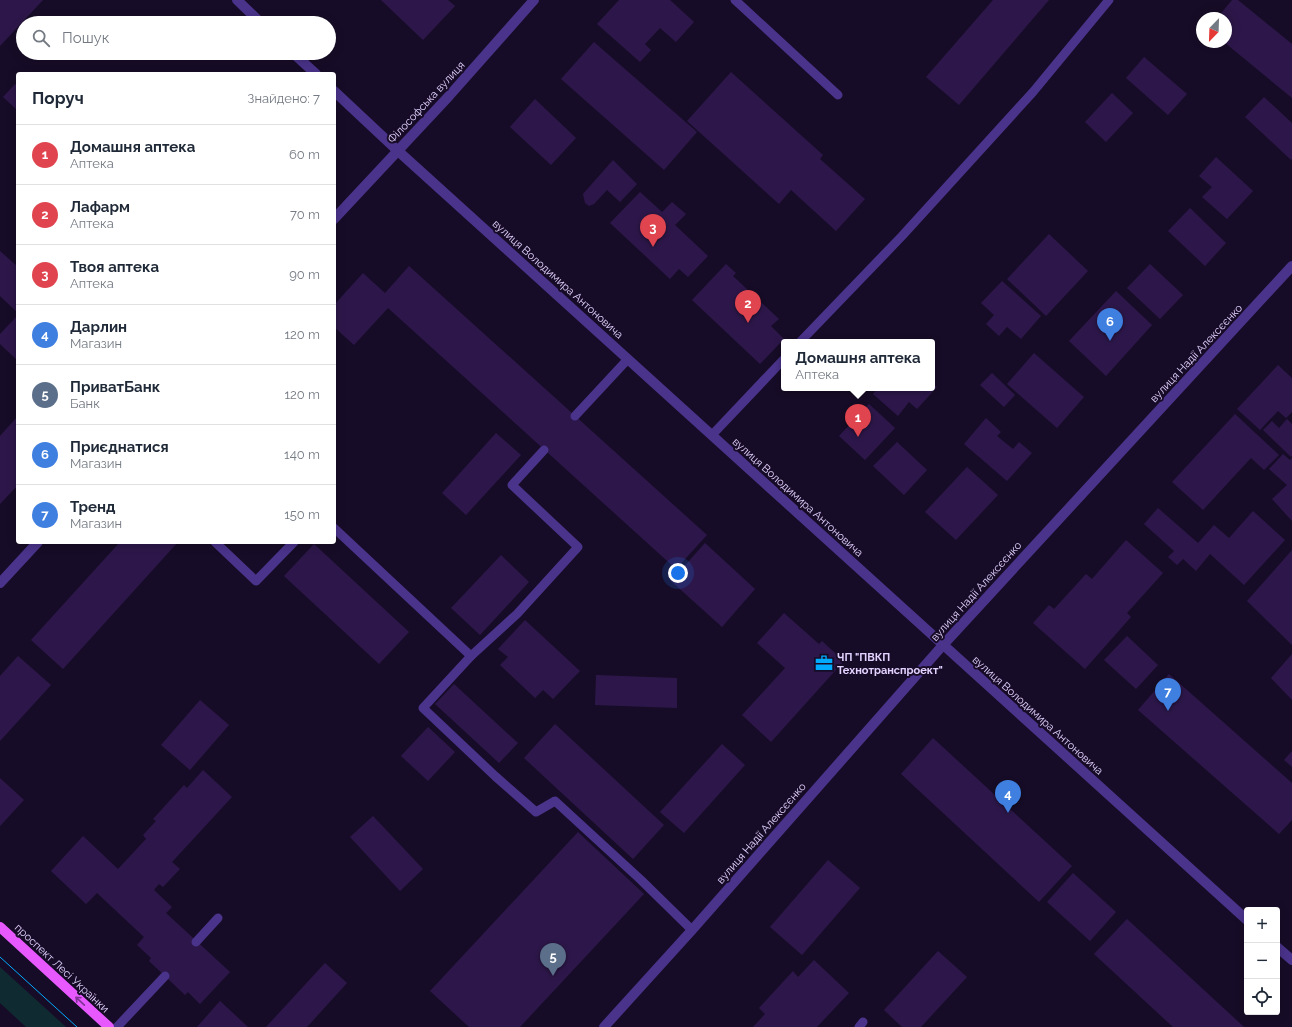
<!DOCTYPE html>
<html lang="uk">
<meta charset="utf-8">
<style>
:root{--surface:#fff;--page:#f2f2f3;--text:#1f2937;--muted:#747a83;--line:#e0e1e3;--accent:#7c3aed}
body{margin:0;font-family:Raleway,sans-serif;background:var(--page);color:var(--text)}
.controls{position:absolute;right:12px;bottom:12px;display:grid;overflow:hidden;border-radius:4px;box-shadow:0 2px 10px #0003}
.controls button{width:36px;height:36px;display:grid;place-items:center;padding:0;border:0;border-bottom:1px solid var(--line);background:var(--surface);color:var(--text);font:20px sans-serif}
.compass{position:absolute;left:1196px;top:12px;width:36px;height:36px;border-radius:50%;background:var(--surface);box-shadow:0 2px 10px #0003;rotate:203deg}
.you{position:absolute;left:678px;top:573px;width:14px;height:14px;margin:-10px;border:3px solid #fff;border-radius:50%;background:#1a73e8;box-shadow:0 0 0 6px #1a73e833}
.badge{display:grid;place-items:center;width:26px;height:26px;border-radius:50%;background:var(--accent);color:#fff;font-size:13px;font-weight:700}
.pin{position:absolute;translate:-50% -33px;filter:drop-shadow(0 1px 2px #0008)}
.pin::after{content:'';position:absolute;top:21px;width:14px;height:12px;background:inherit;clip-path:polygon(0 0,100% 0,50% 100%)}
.popup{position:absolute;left:781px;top:339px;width:154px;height:52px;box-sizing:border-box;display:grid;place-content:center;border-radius:4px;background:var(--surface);filter:drop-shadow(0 1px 3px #0005);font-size:13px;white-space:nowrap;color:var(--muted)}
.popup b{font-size:15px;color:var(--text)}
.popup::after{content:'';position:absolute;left:50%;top:100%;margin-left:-8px;border:8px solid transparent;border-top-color:var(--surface)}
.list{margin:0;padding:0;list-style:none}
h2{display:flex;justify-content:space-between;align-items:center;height:52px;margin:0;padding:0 16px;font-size:17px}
h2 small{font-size:13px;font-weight:400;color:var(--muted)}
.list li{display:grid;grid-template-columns:26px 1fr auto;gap:12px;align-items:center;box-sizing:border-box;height:60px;padding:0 16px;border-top:1px solid var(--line)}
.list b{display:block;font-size:15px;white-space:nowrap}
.list p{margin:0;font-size:13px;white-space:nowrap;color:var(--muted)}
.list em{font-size:13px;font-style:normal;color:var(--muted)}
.icon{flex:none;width:22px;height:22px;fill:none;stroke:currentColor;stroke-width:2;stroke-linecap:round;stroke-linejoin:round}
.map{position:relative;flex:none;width:1292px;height:1027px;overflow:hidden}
.search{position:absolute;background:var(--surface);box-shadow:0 2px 10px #0003;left:16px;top:16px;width:320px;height:44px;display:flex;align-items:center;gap:10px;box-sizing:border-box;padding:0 14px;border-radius:22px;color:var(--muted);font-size:15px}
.panel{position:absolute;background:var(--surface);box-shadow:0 2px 10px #0003;left:16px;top:72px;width:320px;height:472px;border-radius:4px}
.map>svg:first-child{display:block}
</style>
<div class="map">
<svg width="1292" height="1027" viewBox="0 0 1292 1027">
<rect width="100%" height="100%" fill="#170c27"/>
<polygon fill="#0f2b31" points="0,967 66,1027 26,1027 0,1003"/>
<g fill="#2d174a">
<polygon points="0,0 43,0 0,46"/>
<polygon points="381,0 448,0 455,6 423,40"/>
<polygon points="619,0 670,0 694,22 676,42 660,28 645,44 651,50 640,62 597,24"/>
<polygon points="993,0 1049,0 959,105 926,77"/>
<polygon points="1232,0 1238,0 1292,44 1292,98 1224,42 1226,42 1226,18 1217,18"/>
<polygon points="594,42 697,132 664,170 561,79"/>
<polygon points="1144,57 1187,94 1168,115 1126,78"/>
<polygon points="731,72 823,155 820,159 865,199 836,231 791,190 779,204 687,121"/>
<polygon points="15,84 18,86 18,111 3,97"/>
<polygon points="1112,93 1133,113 1106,142 1085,122"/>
<polygon points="1264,97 1292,123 1292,159 1291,160 1245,117"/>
<polygon points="535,99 576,138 551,165 510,127"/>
<polygon points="1216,157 1253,191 1227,219 1202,197 1212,187 1199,176"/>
<polygon points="613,160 637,184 620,202 607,190 594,204 589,206 585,203 583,194"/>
<polygon points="640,192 662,212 672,202 686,214 675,225 708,256 688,277 679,269 670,279 610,223"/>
<polygon points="1190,208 1226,243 1205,266 1168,231"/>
<polygon points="1049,234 1088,271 1046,316 1007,279"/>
<polygon points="0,251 18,267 18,313 0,296"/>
<polygon points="726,264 736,273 733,276 779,319 771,326 784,339 760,364 692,300"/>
<polygon points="1150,264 1183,295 1160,319 1127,288"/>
<polygon points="409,266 707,535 676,569 388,308 354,345 334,327 334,305 363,273 385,293"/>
<polygon points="1002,281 1041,316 1021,339 1007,327 999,336 986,324 994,315 981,303"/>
<polygon points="1116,291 1152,325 1106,376 1069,341"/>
<polygon points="18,315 18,361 0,344 0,334"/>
<polygon points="1034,353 1084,397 1057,428 1007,384"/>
<polygon points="1278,365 1292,378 1292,412 1286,418 1278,411 1260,430 1237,409"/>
<polygon points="992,373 1015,395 1004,407 980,385"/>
<polygon points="932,383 937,387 917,409 909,402 898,416 873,394 878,388 932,388"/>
<polygon points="869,404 895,428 865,460 839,436"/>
<polygon points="1235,414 1279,455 1264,470 1251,458 1203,510 1172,482"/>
<polygon points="18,416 18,485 0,504 0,436"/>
<polygon points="986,418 1001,432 997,436 1013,449 1019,442 1032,453 1007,481 964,444"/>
<polygon points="1287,419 1292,424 1292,456 1291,457 1263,430 1272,421 1279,428"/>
<polygon points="496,433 521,455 466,515 442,493"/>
<polygon points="897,442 927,470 904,495 873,466"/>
<polygon points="1283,454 1290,460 1292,458 1292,521 1272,499 1287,485 1269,469"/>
<polygon points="967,467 998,495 956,540 925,512"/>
<polygon points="1158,508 1198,543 1214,525 1229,538 1253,511 1285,540 1244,585 1210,554 1196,571 1183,559 1177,565 1168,557 1174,551 1144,524"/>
<polygon points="1126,540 1163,573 1127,613 1131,617 1085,669 1033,623 1049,605 1054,609 1086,574 1092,579"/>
<polygon points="120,542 178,542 63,669 31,640"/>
<polygon points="705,543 755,589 722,627 671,581"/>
<polygon points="314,544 409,632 379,664 284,576"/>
<polygon points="1292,550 1292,645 1247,601"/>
<polygon points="501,555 529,582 480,635 451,608"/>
<polygon points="784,613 819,644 822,641 844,661 771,742 742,715 785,668 757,643"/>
<polygon points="525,620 580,671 553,699 543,690 535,698 500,665 508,657 498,649"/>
<polygon points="1127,636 1158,665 1136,689 1104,660"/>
<polygon points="1292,654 1292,700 1271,678"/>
<polygon points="18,656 51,685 0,741 0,676"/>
<polygon points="1169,674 1292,783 1292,820 1279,834 1138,710"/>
<polygon points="596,675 677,678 677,708 595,705"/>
<polygon points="454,684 518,743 499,763 435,704"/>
<polygon points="200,700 229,725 190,770 161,745"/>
<polygon points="555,724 664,825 633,859 524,758"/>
<polygon points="428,727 455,752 428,781 401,756"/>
<polygon points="933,738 1072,866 1039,902 901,774"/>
<polygon points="722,744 745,765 684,833 660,812"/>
<polygon points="1292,751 1292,767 1284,760"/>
<polygon points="203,770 232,797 172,862 180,869 163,887 159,884 154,890 172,907 166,913 230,972 200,1004 188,992 185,995 149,961 151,958 137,945 144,937 97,893 86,904 51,871 83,836 118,869 146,839 143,835 156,821 153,819 184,785 187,788"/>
<polygon points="0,778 24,800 0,826"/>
<polygon points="373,816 423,869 400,891 350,837"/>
<polygon points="578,832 644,894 520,1027 469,1027 430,991"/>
<polygon points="828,860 860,888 802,955 770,927"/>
<polygon points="1073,873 1116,912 1090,941 1047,902"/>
<polygon points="1127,919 1244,1027 1173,1027 1094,954"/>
<polygon points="938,951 967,977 921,1027 902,1027 884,1010"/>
<polygon points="814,960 849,993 817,1027 753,1027 765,1014 759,1008 793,971 798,977"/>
<polygon points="325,963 347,983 307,1027 266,1027"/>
<polygon points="220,1001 248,1027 197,1027"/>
</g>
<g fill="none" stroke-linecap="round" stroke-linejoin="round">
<g stroke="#4a338b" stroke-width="9">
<polyline points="735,0 838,95"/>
<polyline points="800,342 902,236 1033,92 1109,0"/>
<polyline points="575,416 628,359"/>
<polyline points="712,435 784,359"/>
<polyline points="334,528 471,656 423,708 495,776 536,812 555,801 641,880 692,930"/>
<polyline points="215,542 256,581 294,542"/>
<polyline points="471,656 517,614 578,547 512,485 544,450"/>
<polyline points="196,942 218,918"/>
<polyline points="117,1027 165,976"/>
<polyline points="859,1027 863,1022"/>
</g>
<g stroke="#4a338b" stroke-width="10">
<polyline points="334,219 449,96 534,0"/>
<polyline points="0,583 38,542"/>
<polyline points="604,1027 692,930 943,645 1292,266"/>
</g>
<g stroke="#4a338b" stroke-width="10">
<polyline points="237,0 261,23"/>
<polyline points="293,53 316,74"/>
<polyline points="334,91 397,150 1247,920"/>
<polyline points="1277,947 1292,960"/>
</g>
<polyline stroke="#e759ff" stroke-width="10" points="0,927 109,1027"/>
<polyline stroke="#00aafd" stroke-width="1" points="0,957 77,1027"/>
</g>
<defs><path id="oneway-shaft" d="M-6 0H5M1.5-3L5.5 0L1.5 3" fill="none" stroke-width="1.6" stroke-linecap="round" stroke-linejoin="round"/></defs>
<use stroke="#7f3293" href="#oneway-shaft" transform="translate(80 1001) rotate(-137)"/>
<defs>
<g id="office-bare" transform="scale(1.38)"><path d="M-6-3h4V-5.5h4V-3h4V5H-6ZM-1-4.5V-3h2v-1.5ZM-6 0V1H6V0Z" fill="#00aafd" stroke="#170c27" stroke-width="2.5" paint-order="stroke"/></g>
</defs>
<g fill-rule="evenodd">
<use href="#office-bare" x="824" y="663"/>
</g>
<g text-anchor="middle" stroke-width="4" stroke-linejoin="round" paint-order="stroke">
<g font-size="11" fill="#e2d2ff" stroke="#170c27">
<text transform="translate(426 102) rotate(-47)" y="4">Філософська вулиця</text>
<text transform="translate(558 279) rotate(42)" y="4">вулиця Володимира Антоновича</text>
<text transform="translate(1196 353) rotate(-47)" y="4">вулиця Надії Алексєєнко</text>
<text transform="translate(798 497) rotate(42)" y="4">вулиця Володимира Антоновича</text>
<text transform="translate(976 591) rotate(-48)" y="4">вулиця Надії Алексєєнко</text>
<text transform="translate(1038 715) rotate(42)" y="4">вулиця Володимира Антоновича</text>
<text transform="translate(761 833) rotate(-49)" y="4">вулиця Надії Алексєєнко</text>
<text transform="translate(62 968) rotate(43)" y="4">проспект Лесі Українки</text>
</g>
<g font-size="11" font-weight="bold" fill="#e2d2ff" stroke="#170c27" text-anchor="start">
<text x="837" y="661">ЧП "ПВКП<tspan x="837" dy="13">Технотранспроект"</tspan></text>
</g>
</g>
</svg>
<div class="controls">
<button>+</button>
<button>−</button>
<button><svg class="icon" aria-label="locate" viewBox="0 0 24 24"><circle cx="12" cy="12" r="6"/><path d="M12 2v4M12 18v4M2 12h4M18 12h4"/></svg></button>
</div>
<svg class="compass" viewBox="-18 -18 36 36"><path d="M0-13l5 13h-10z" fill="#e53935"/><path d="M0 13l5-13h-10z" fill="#747a83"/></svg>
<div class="you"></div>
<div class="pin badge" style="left:858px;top:437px;background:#e0444e">1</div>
<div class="popup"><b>Домашня аптека</b>Аптека</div>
<div class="pin badge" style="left:748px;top:323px;background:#e0444e">2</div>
<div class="pin badge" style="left:653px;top:247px;background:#e0444e">3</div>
<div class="pin badge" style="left:1008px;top:813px;background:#3f7fe0">4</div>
<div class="pin badge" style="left:553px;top:976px;background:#5c6f8a">5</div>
<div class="pin badge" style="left:1110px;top:341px;background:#3f7fe0">6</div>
<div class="pin badge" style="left:1168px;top:711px;background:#3f7fe0">7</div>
<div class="search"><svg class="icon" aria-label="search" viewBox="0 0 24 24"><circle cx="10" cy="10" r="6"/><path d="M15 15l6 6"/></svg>Пошук</div>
<section class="panel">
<h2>Поруч<small>Знайдено: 7</small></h2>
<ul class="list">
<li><span class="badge" style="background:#e0444e">1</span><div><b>Домашня аптека</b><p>Аптека</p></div><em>60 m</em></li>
<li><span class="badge" style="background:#e0444e">2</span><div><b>Лафарм</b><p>Аптека</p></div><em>70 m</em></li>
<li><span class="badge" style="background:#e0444e">3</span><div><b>Твоя аптека</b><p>Аптека</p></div><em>90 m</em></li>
<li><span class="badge" style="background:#3f7fe0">4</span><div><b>Дарлин</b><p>Магазин</p></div><em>120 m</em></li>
<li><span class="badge" style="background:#5c6f8a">5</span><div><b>ПриватБанк</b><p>Банк</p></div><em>120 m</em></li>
<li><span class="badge" style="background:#3f7fe0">6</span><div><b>Приєднатися</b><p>Магазин</p></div><em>140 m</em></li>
<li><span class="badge" style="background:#3f7fe0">7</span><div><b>Тренд</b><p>Магазин</p></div><em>150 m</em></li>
</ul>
</section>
</div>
